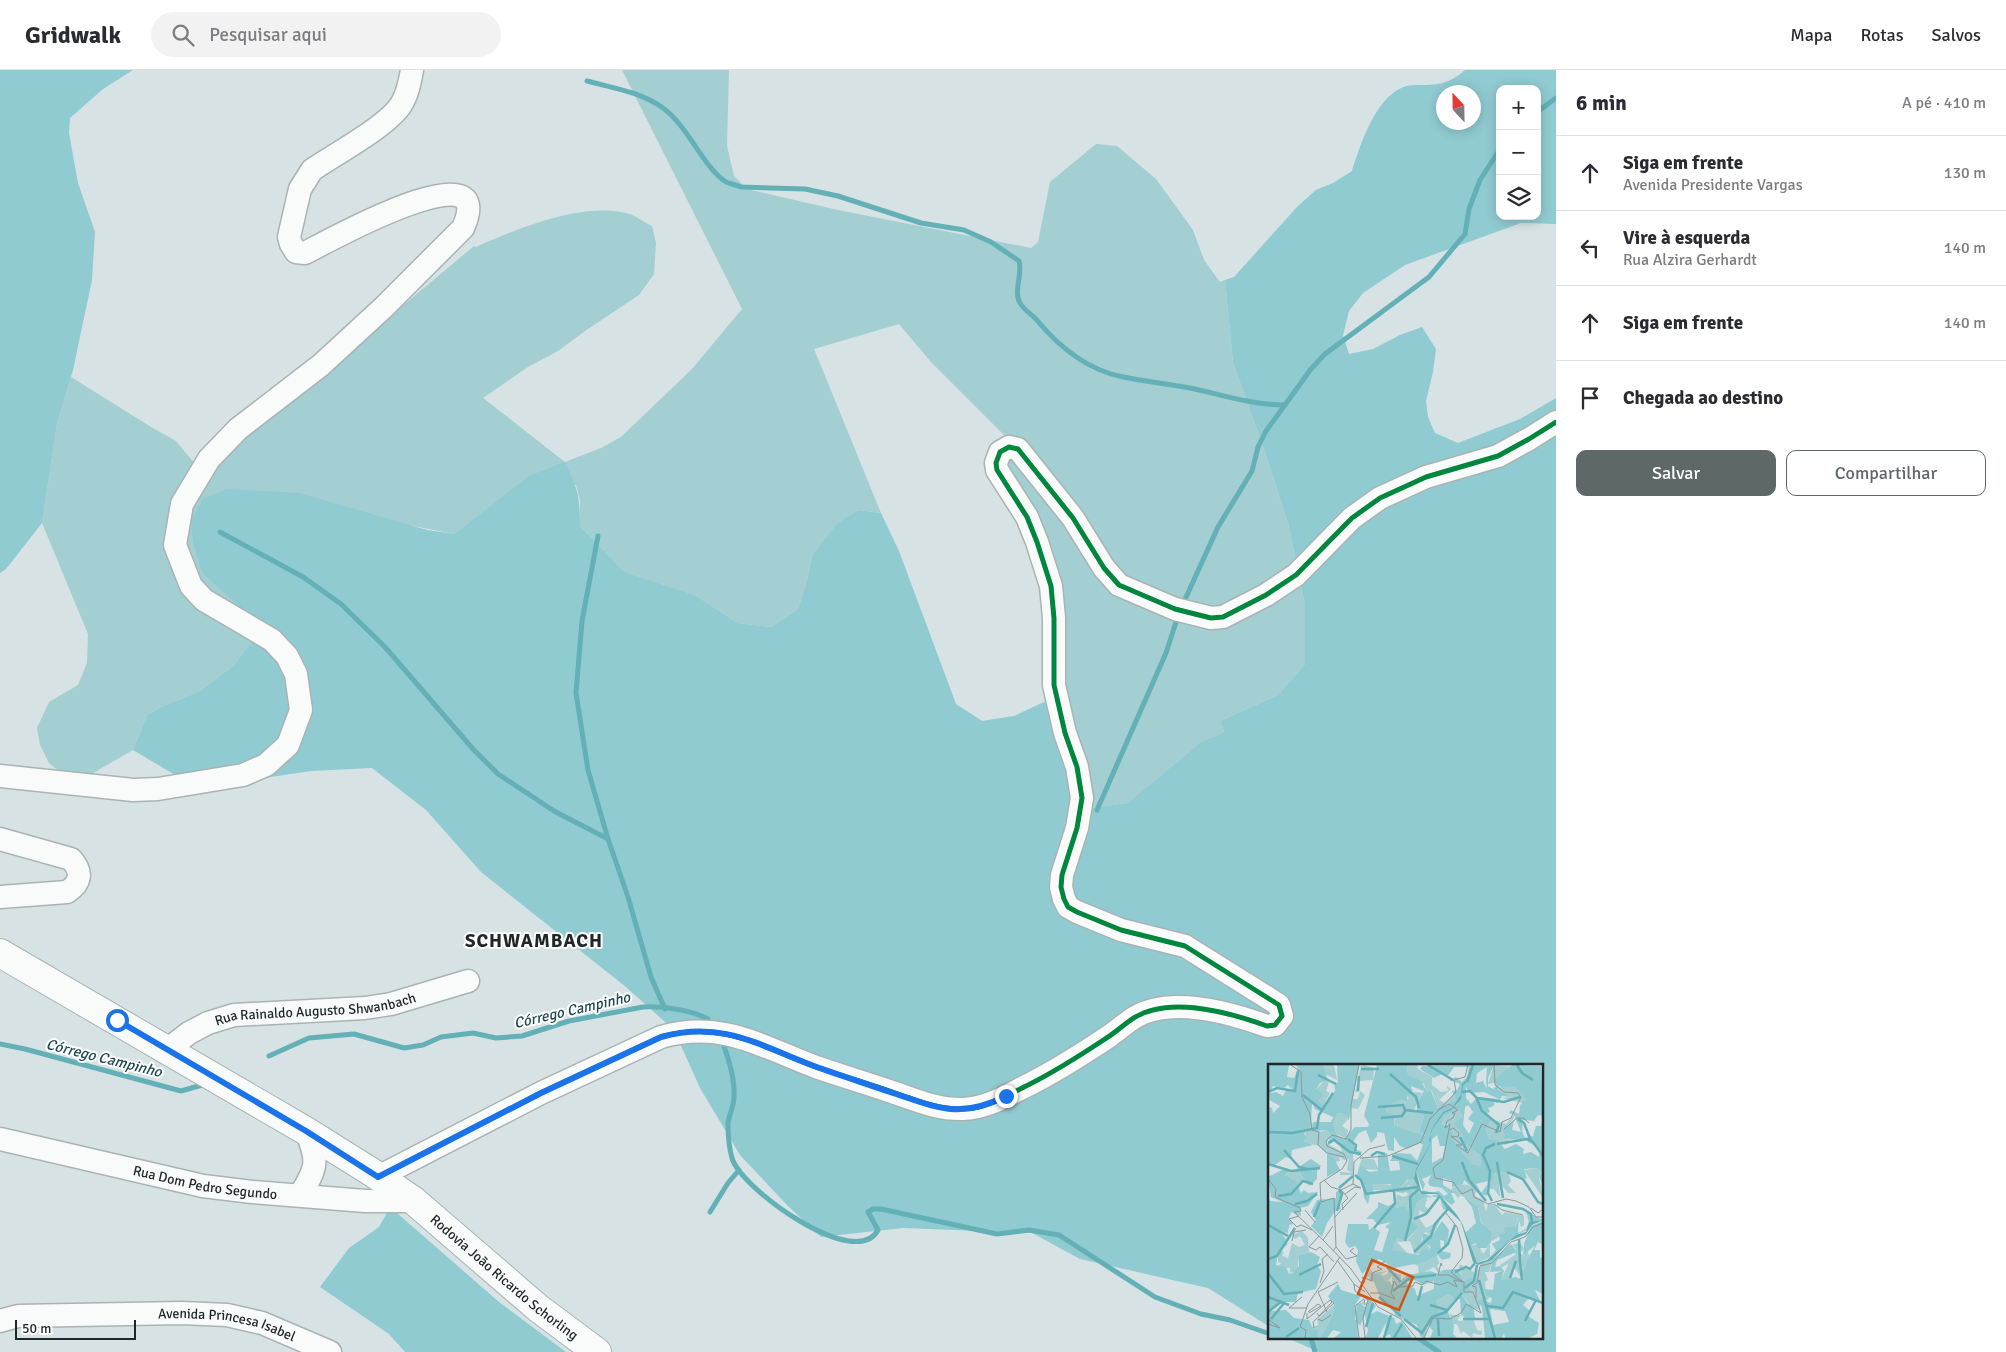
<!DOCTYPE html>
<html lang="pt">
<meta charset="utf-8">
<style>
:root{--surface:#fff;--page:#f2f2f3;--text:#2b2b33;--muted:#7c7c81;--line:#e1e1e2;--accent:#5f6869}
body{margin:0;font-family:Signika,sans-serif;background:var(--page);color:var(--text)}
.controls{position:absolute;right:15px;top:15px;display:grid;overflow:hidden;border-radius:10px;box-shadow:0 2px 12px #0003}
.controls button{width:45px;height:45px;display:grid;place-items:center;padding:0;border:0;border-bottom:1px solid var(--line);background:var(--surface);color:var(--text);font:25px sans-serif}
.compass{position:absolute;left:1436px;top:15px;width:45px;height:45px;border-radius:50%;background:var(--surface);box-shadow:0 2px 12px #0003;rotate:338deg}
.scale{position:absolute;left:15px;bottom:12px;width:121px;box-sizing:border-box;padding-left:5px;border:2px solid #1f2728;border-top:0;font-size:14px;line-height:18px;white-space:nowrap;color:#1f2728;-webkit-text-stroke:4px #fff;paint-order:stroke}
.stop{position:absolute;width:15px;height:15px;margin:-11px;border:4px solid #1a73e8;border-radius:50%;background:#fff}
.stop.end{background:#1a73e8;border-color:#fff;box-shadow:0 1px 5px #0008}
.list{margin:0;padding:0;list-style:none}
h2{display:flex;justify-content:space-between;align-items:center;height:65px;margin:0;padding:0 20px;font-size:21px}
h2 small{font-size:16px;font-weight:400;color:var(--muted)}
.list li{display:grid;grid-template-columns:32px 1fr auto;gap:15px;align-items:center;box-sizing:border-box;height:75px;padding:0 20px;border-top:1px solid var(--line)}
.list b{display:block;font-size:19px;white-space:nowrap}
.list p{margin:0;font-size:16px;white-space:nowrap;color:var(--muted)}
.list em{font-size:16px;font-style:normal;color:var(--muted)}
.actions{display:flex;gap:10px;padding:15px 20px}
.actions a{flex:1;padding:11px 0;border:1px solid var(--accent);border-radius:10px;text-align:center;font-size:18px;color:var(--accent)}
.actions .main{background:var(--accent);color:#fff}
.icon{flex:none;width:28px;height:28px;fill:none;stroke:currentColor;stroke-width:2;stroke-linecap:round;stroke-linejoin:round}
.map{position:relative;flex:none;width:1556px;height:1282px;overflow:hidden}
header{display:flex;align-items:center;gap:30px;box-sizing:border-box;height:70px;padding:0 25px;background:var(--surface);border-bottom:1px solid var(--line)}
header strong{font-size:24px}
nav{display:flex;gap:28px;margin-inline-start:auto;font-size:18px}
.search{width:350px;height:45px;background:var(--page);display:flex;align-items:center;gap:12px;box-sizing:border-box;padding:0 18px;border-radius:28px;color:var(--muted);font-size:19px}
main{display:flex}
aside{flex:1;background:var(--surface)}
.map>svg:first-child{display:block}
</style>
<header>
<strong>Gridwalk</strong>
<div class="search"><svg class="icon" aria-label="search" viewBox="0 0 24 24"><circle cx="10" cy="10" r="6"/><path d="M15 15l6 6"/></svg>Pesquisar aqui</div>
<nav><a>Mapa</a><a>Rotas</a><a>Salvos</a></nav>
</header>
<main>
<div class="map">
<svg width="1556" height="1282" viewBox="0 0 1556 1282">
<rect width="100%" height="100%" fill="#d6e2e3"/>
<path fill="#a3ced2" d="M622,0H729L727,76L734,106L747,119L838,140L1031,178L1038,172L1050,112L1096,74L1117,76L1156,109L1193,160L1204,190L1220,212L1225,210L1233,293L1264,379L1288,453L1305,535V594L1278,625L1220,651L1226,662L1201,672L1127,733L1083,739L1068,716L1069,682L1060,643L1044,632L1056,610L1047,494L996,397L1015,376L931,292L899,254L814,279L881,443L859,440L812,486L807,510L798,539L771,557L738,553L695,525L625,502L580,456V431L576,415L491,436L454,464L226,419L203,430L191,449L202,503L241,537L251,555V573L233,596L200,621L161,637L147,645L133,680L81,710L64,705L49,693L40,675L37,658L49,632L78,615L87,593L88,564L42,453L57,354L71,307L151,357L176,371L195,394L345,284L474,176L476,177C516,159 588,129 632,145C639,148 645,153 652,156L656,173L654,204L639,225L585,261L558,281L528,297L483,328L565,392L601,378L621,367L692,299L742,239Z"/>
<g fill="#90cbd1" fill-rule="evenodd">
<polygon points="0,0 133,0 103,19 70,48 69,63 78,113 95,162 92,210 73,300 57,354 42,453 6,499 0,503"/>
<path d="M1465,0H1556V154L1521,153L1405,195L1363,223L1349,241L1343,265L1349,284L1373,279L1400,265L1422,257L1436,279L1433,302L1426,331L1428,347L1435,363L1458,373L1520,349L1556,328V1282H1319L1287,1268H1542V996H1270V1257L1208,1218L1080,1189L1032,1163L903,1158L821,1167L787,1135L740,1085L700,1018L674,960L626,917L481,802L426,740L372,698L311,701L197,718L133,680L147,645L161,637L200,621L233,596L251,573V555L241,538L202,503L193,472L191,449L203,429L226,419L299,423L427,460L454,464L529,406L565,392C578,419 580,427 580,456L625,502L695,525L738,553L771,557L798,539L807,510L812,486L837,454L859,440L881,443L899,481L956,634L982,651L1014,646L1044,632L1060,643L1069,682L1068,716L1083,739L1127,733L1201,672L1225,662L1220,651L1278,625L1305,594V535L1288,453L1264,379L1233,293L1225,210L1234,207L1297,137L1316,120L1333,113L1352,101C1361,73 1379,15 1415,15C1436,15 1448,15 1465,0ZM1500,19H1537V146H1500ZM1444,22H1474V52H1444Z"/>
<polygon points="390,1137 499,1232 566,1282 405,1282 389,1264 320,1217 349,1178 379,1157"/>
</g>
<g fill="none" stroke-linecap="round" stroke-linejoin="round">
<g stroke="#64b0b7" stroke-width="5">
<path d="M587,11C613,18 641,22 663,38C688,56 703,97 726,112C731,114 736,115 741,117L805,119L838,126L921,153L964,160L991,172L1019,191C1023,204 1013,221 1020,233C1023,239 1031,244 1036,249C1058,276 1088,300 1123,307C1147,312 1171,314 1195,319C1225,326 1254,335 1285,335"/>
<polyline points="1537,42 1556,28"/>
<polyline points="220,462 303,507 341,534 385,577 473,679 498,704 554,741 608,769"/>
<polyline points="598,466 582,551 576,623 588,700 608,769 628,827 651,907 665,939"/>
<polyline points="1182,536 1218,457 1252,401 1258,377 1266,361 1311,299 1325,284 1429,207 1465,164 1469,139 1480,110 1500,79"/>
<polyline points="1097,740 1166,583 1178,546"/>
<path d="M722,971C729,989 735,1008 734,1027C734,1036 729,1045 728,1053C728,1063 729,1078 732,1088C740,1118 856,1202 878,1160L868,1142L873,1139H881L997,1164L1029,1160L1059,1165L1155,1227L1201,1244L1230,1250L1270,1264"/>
<polyline points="0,974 25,979 181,1021 202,1015"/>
<path d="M269,986L309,968L354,964L404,978L423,975L441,967L473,963L496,968L522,966L569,951L643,937C662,936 692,940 708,949"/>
<polyline points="710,1142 728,1113 739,1100"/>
<polyline points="1311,1268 1315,1282"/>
<polyline points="1418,1268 1439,1282"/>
</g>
<g stroke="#aab3b4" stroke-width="25">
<g id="minor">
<path d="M0,706L133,720L158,719L243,705L266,695L288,675L301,640L296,604L287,586L272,570L204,530L191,516L175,475L182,434L209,389L238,359L321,295L384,237L463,158C501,74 323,174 305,183L296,182L291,174L289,167L300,119L312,100C335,84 390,55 402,33C408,23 410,11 412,0"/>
<path d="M0,769L71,789C83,802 81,813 67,822L0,827"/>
<path id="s1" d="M167,980L189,963L208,953L234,945L365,938L391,934L468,911"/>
<path id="s2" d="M0,1069L203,1116L252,1122L365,1131H414"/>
<path d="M378,1107L541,1023L661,967C722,950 760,976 816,997C842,1006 869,1014 895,1023C918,1031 939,1040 964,1039C986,1038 1005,1027 1024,1017C1053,1003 1081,985 1108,967C1123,957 1134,944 1153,940C1187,931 1234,944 1267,956L1275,955L1282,946L1279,935L1185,876L1121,860L1077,842L1068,837L1064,829L1061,817L1062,805L1077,758L1082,728L1077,697L1065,663L1054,615V548L1051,516L1037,472L1027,447L997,400L996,393L1000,382L1009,377L1018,379L1073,448L1104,498L1119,515L1175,539L1211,548L1223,547L1266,525L1296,505L1352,448L1380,428L1426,407L1498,386L1529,369L1556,352"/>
<path d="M300,1125C317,1098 319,1091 306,1061"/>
<path id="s3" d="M0,1251L18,1246L182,1243L227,1245L262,1253L330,1282"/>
</g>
</g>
<g stroke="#aab3b4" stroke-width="30">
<g id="major">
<path id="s4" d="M0,883L306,1061L373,1103L414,1131L538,1238L597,1282"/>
</g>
</g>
<use href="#minor" stroke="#f9fbfb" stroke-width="22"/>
<use href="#major" stroke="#f9fbfb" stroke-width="28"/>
<g stroke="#fff" stroke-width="8">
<path id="cycleway" d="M378,1107L541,1023L661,967C722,950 760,976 816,997C842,1006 869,1014 895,1023C918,1031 939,1040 964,1039C986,1038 1005,1027 1024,1017C1053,1003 1081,985 1108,967C1123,957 1134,944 1153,940C1187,931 1234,944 1267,956L1275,955L1282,946L1279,935L1185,876L1121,860L1077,842L1068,837L1064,829L1061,817L1062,805L1077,758L1082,728L1077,697L1065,663L1054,615V548L1051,516L1037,472L1027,447L997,400L996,393L1000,382L1009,377L1018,379L1073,448L1104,498L1119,515L1175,539L1211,548L1223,547L1266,525L1296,505L1352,448L1380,428L1426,407L1498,386L1529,369L1556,352"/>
</g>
<use href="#cycleway" stroke="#00873e" stroke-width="5"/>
</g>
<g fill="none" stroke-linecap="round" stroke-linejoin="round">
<path stroke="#1a73e8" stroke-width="6" d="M117,950L306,1061L378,1107L541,1023L661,967C721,950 759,975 814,996C839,1005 864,1013 890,1022C936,1037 959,1050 1006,1026"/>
</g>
<g text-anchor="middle" stroke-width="4" stroke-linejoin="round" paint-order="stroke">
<g font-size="14" fill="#1f2728" stroke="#fff">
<text dy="5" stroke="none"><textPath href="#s1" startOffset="158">Rua Rainaldo Augusto Shwanbach</textPath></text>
<text dy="5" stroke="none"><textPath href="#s2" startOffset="210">Rua Dom Pedro Segundo</textPath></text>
<text dy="5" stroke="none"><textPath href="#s4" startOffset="601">Rodovia João Ricardo Schorling</textPath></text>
<text dy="5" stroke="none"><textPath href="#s3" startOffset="229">Avenida Princesa Isabel</textPath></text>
</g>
<g font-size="15" font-style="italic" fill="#1e4a4f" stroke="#fff">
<text transform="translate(572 940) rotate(-13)" y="5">Córrego Campinho</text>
<text transform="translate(104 988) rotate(14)" y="5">Córrego Campinho</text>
</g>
<g font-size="19" font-weight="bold" letter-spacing="1" fill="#1f2728" stroke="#fff">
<text x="534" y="877">SCHWAMBACH</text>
</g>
</g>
<g transform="translate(1268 994)">
<rect width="275" height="275" fill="#d6e2e3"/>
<path d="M55,1H66L69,16L55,9ZM96,1L106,4L105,16L91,17V26L97,31L90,45L83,44L84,35H90L92,27L87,29L93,2ZM139,1H149L150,5L164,13V21L173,28L180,27L179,22L183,25L171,36L177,39L186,31L188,36L170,44L164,27L159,29L156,20L140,11ZM226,1L244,3L226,19L220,20ZM58,16L61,18L58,27L62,29L55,41L50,38L53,28L48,25ZM232,22L248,24L259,34L255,39L234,34L244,33L230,26ZM147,28L154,29L145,48L151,47L156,51L151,67L158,72L126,61L128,53L118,48L119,42L132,36L137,38L141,34L138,31ZM188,43L195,52L186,59L190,61L201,82L212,91L213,102L204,100L187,79L180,60L174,61L175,53ZM70,49L76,50L80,55L74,62L80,66L78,74L68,70L66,58ZM246,51V54L234,68L237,71L235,75L241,76V79L237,81L221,75L218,65L224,55L238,60ZM45,59L48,60L45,64L53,68L58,66L63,71L58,79L74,88L72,81L85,87L86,111H72V108L84,109L79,106L81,95L76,96L71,92L72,97L67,98L51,82L37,78L38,65ZM94,94L106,95L111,106L96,105L92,100ZM269,104L274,110L271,112L275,134L256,106ZM29,105L38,117L29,121L17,111ZM240,108L243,117L240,121L248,129H240L231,118L232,133L226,125H221L220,116L228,109ZM141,115L149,117L152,129L143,131V147L139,148L137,142L127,144V141L129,130L135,133L141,131L138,128L145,122L141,121L136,126L132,124ZM105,119L124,121L125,127L105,126L102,122ZM190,120L200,121L208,126L207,132L215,136L218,148L220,140H226L234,151L237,148L256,152V161L253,163L250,153L247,163H237L235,165L237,169L224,177L222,165H217L213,157L210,142L193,131L190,134L183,125ZM160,131L164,133L159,134L157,142L163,148L157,150L152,146L150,153L158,164L172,157L164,172L158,168L154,170V176L163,185L147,191L142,177L129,178L140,190L125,188L124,184L129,174L138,177L146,169L150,162L144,157L149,138ZM34,167L40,174L41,188L30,191V207L22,209V204L10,203L13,199L10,198V189L12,187L16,188L14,192L20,194L24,179L31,183L37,181L32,172L27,175L24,171ZM252,178L256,185L251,189L256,192L259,187L262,193L255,205V216L245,202L243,215L233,216L241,199L233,204L232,201L247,191L248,185L244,181ZM210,180L215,190L222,180V193L209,199L201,182ZM169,191L171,199L175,195L169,202L173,208L171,210L166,203L151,211L150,202L144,199L157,198ZM225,195L221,208H217L220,216L217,218L218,232L222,233L218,237L212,235V246L204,244L194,231L203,226L201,221L205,218L203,213L197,217L194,214L191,201H195L193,205H201L207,209L213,203L212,200ZM120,200L122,207L133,211L132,226L124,227V212L118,219L107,210L98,214L102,205L105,209L119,207L113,210L114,212L120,210ZM180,230L187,235L177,249L172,250L168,237ZM66,241L65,251L52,274H49L44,263L50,261L49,256ZM182,248L184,251H194L189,255L191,257L205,255L209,266L214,267L213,271L205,269L204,274L195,267L193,270L189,260H183Z" fill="#a3ced2"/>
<path d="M0,1H21L19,13L26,14L30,5L28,1H55L60,16L52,19L48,25L53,28L54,33L50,37L55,41L67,27L66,18L70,19L69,1H91L81,56L76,50L70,49L66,58L68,70L76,75L87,63H100L101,60L96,52L109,1H139L140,11L153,17L159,28L163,27L170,44L188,36L184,27L189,26L192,20L181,16L188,13L194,18L199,13L201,3H186L179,13L174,10L166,14L152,5L154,2L204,1L203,7L205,1H226L220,14V22L225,25L228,22L226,16L244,1L273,2L275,52L270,51L266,57L255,56L254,67L257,74L265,72L268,62H273L275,54V122L271,112L274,109L269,104L256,105L259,115L242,108L227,109L224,116L208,120L213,129L219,121V132L210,129L196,116L195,120L184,123V117L175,114V121L188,129H183L187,138L183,141L170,130L181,147L175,145L172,134L163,132L170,130H157L160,131L149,138L144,157L150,162L147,167L137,177L129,174L124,186L150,191L156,185L162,186L163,183L155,178L154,169L164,172L174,157L181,166L179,181L176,183V177L172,176L173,187L183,189L182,194L174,196L170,191L157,198L126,204L111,195L94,210L88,197L90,186L87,182L81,184L77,178L80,160H100L101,166L105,163L112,168L106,186L114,188L121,165L117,163L123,158L110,161L105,155H98L110,143V138L120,142L127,139L128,130L127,144L137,142L141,148V133L144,128L156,130L148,107L147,116L140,115L132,124L136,126L143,121L146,125L135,129L125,127L123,120H104L106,129L102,130L100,140L96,134L94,116L88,115L92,100L101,108L110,107V91L119,89L122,107L132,106L131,97H122L127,89L143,90L149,97L155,81L152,79L139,85L132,82L126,73V87L120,86L116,69L109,68V72L103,79L98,66L91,69L85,78L87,85L94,88L91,92L67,77L59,82L63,71L58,66L47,67L45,58H63L65,53L47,45L44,39L43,60L36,70L39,73L36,77L45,81L24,86L23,95L18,93L7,101H0V43L4,44L5,49L12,42L0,35ZM219,3L218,17L219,26L215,17L208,19L209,9ZM20,21L25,26H18L15,32L8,28L2,29L5,22L16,24ZM143,22L156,27L149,39V47L156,52L151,67L158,72L126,61L127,51L118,48L119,42L132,36L139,38V31L145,29ZM231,22L248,24L258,35L252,41L251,50L243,46L241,49L246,51L253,68L244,66L246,56L234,67L237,71L235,75L257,76L272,85L271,93L263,88L255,90L256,85L248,80L237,85L230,77L221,75L218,65L224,55L219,49L222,48L220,44L226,42V38L230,39L234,32L244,33L230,26ZM198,23L201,29L216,28L231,35L210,33L203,40L198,34ZM200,41L205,48L200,55L206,59L201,70L195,61L197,43ZM189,44L195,52L186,59L195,71L192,75L212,91L213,102L204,100L187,79L181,61H174L175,53ZM169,71L172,82H177L175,93L164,99V75ZM163,111L160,118L162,122L174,124L180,130L176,132L171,127L162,129L155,126L157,120L154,115ZM59,90L66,94L72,106L59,113ZM43,95L53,102L49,107V115L41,122L29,104ZM16,105L23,107L17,111L28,118L33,129L36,126L40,129L50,128L40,142L32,144L33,152L23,148L21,154L25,160L21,161L20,169L12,168L18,175L15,181L21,179L10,189L8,201L18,203L21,210L25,209L31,202L30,191L43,188L52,193L49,201L53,207L48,225L30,229L28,238H13L3,247L18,246L26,254L41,256L45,265L50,266L49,274H0V133L2,137L15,138L3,133L0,113ZM73,126L76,129L70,139L73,145L68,146L59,159L54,173L43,162L48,156L43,148L49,136L68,134V128ZM196,133L210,142L213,159L223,167L224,176L219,184H210L208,179L201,182L198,168L208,159L204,143ZM258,147L275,156L261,158L259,166L248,171L222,193L228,186L224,180L232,176L231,171L237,169L235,165L237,163H247L251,153L250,169L258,165L261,158ZM275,157V181L270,178L266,186H272V194L275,193V230L267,226L272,237L260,235L255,241L262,247L260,252L271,259L269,270L261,274H237L236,269L234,274H217L214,243L209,237L213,235L223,239L224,234L218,232L216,225L225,226L227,210L234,207L222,208L225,195L243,180L249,188L229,196L227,203L232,202L236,207L233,216L248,213L255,216L253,210L267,181L255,192L256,180L263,162ZM222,245L237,247L241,258L225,261ZM190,205L196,217L203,213L206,217L201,221L203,227L194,231L200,240L205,241L207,254H197L193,250L192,235H189L180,248L186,262L185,270L189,274H162L165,267L160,261L156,274L152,272L149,261L128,252L122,241L113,235L106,218L101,215L104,209L114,212L117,218L122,217L126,227L132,226L134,215L140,211L162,207L171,210L175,206ZM147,216L155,221L166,217V225L149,232L147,225L136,217ZM180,230L187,235L177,249L172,250L168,237ZM70,220L73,226L93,232L87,241L90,274H66L73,268L65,266L59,274H52L65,251L66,241L60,232ZM100,233L108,242L101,251L109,247L126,254L128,260L134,257L144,274H123L122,270L115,274L119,257L110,274H97L100,267L97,251L92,262L87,255L89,240L97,238L94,241L98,243Z" fill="#90cbd1" fill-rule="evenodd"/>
<path d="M205,1L202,14L195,22L193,35L183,46L176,49L163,67L162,81L148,107L153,127L170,129L189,151L194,159L209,199L219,196L248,171L258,168L261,158L275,156L264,161L258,170L242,177L224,196L210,201L205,198L193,158L179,145L170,130H153L146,115L148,105L162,80L161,76L165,63L175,48L184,44L193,31L194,20L201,14Z" fill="#64b0b7"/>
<path fill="none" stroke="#64b0b7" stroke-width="2.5" d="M160,1L185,16M249,1L254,9L265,16M93,5H111M122,10L148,33L151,44M50,11L68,20M199,18L205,1M90,27L91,12M0,28L9,24L27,27L30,7M194,28L202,27L208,33L214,47L231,61L228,69M35,31L55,47M209,34L236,38L252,33M110,43L135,41L137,46L165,49M113,54L134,52L137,47M250,55L256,59L263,77M0,68L25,69L49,64L51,51L65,29M192,73L199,87M80,75L88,81L87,87M60,79L66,76L82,88L93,90M229,80L259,75L265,78L275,92M16,86L31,103L39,105M103,92L109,88L117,90M124,92L150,100M194,98L201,116L218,137M229,98L235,134M0,100L23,107L52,104M239,108L255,115L270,138L275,140M87,111L93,116L98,130L150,123M71,124L85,112M10,132L23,130L35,117L45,120M224,137L220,129L222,107L215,91L218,84L227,80M27,140L39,137L49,130M229,140L255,145L263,150L264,159M69,147L74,130L71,126M46,153L52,138M146,155L158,150L172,132M0,161L20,172M106,164L127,139L126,127M251,175L252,199M137,177L143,153L142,133L151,125M146,188L163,172L167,160L180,145M170,189L180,180L187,161M0,195L9,192L27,164M252,199L254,216M119,203L133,218M187,208L198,203L202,205L207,199M0,209L16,230L35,228M31,211L53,200M242,214L248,197M211,216L227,274M197,224L206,217L209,201M125,227L142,214L168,211M0,233L21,241M111,233L133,252M150,237L154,222M162,241L179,246M219,242L235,244L245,228L275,239M0,248L14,237M3,255L17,238M136,255L154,269L164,253L178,248L194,229M170,255L171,272M195,255H221M257,257L268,236M98,263L105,239M18,273L31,264M116,274L123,251M126,274L134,260"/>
<path fill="none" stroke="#8d9798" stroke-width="1" d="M23,1L33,8L34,33L42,50L44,66L51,68L50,81L59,89L76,93M170,46L181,40L190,46L184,49H187L185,54L179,57L177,64L182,60L175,96L165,104L167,114L185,118L194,130L204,125L206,133L220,140L238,135L248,137L261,143L268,153H275M236,65L249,54H255L261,59M181,66L185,64L191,69L190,73L183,72L194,81H188L200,89L214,60L232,68L234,58L243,54L253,33L250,29L236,28L227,21L226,1M92,94L120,92L153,78L162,55L188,28L186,16L197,13L200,1M0,115L8,125L7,133L32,144L33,147L26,148L55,176M56,116L63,123L73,126M85,120L86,98L101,85L117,81M77,130L87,123L93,124L85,120M226,140L234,146L255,151M263,144L270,149L275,145M37,146L47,158M75,146L74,140L80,134L73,126L85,120M178,149L189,163L195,185L194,194L183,208L195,218M31,152L21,155L29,163L33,161L44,166M66,154L89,129M65,162L55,176L83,205L110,243L133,255L148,274M51,172L41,183L48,186L52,183L66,198M24,177L26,168L38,166M68,183L78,195L89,192L82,187L86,184M65,187L68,183L66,134L53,138L52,119L74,105L79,97L76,90L59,82L58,77L64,71L78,75L83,65V41L91,1M69,196L86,220L97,228M174,202L173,199L170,211H180L193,217M93,218H97L94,213L104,217V209L114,205L109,203L117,197M52,219L56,207L54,195L60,190M86,220L87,227L100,236L95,254L97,274M102,229H111L127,235L123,229L126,217L130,223L145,222L147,218L154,221L158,217L172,221L180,218L189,223L186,216L196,218V228H205L213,249L198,240L193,249L182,255L165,254L156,274M34,233L21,244H39M208,234V223L204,222L209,219L212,202L224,199L243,178L257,173L265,163L275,159M40,248L50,240L53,242L41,249M59,248L50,228L70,218M39,249V255L62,236L64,238L51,252L49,249M0,255L12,264L0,260M50,255L54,257L63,251M46,264L45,258L66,239M37,274L38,266L32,263L40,240L72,193M91,274L87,242L96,235L97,241"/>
<path fill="#d4540f" fill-opacity="0.15" stroke="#d4540f" stroke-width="2.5" d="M104,196L145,213L131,246L90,230Z"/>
<rect width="275" height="275" fill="none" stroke="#1f2728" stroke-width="2.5"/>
</g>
</svg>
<div class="controls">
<button>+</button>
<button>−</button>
<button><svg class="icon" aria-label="layers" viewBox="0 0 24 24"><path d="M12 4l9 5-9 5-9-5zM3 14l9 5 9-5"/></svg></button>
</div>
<svg class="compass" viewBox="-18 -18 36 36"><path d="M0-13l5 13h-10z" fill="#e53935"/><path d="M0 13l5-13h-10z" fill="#7c7c81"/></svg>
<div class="scale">50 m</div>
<div class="stop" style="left:117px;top:950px"></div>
<div class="stop end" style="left:1006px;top:1026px"></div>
</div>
<aside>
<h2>6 min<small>A pé · 410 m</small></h2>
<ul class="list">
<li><svg class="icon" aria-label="ahead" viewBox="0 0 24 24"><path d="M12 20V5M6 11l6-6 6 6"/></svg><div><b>Siga em frente</b><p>Avenida Presidente Vargas</p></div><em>130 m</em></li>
<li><svg class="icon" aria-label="left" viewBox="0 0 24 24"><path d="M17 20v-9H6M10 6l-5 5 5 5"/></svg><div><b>Vire à esquerda</b><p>Rua Alzira Gerhardt</p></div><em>140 m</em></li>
<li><svg class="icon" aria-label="ahead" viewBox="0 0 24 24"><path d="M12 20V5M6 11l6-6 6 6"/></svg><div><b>Siga em frente</b></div><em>140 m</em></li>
<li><svg class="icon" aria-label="arrive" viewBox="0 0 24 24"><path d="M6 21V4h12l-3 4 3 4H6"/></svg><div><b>Chegada ao destino</b></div></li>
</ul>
<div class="actions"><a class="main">Salvar</a><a>Compartilhar</a></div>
</aside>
</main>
